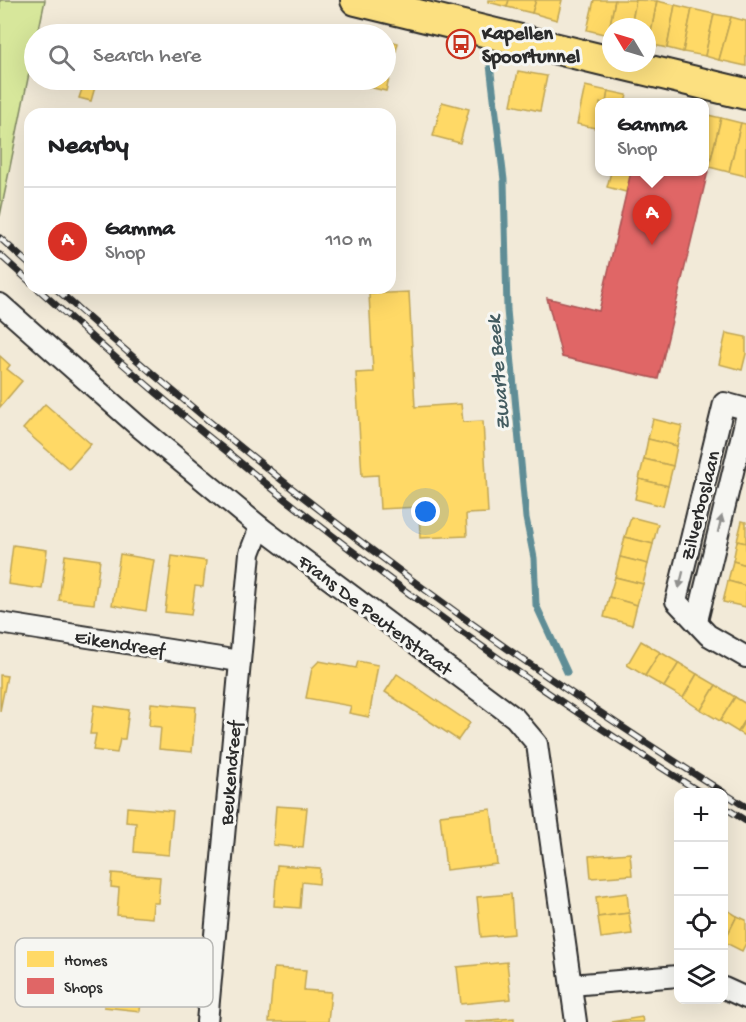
<!DOCTYPE html>
<meta charset="utf-8">
<style>
:root{--surface:#fff;--page:#f2f2f2;--text:#202124;--muted:#757577;--line:#e0e0e0;--accent:#d93025}
body{margin:0;font-family:"Gochi Hand",sans-serif;background:var(--page);color:var(--text)}
.controls{position:absolute;right:18px;bottom:18px;display:grid;overflow:hidden;border-radius:12px;box-shadow:0 6px 24px #0002}
.controls button{width:54px;height:54px;display:grid;place-items:center;padding:0;border:0;border-bottom:2px solid var(--line);background:var(--surface);color:var(--text);font:30px sans-serif}
.compass{position:absolute;left:602px;top:18px;width:54px;height:54px;border-radius:50%;background:var(--surface);box-shadow:0 6px 24px #0002;rotate:308deg}
.you{position:absolute;left:426px;top:512px;width:21px;height:21px;margin:-15px;border:4px solid #fff;border-radius:50%;background:#1a73e8;box-shadow:0 0 0 9px #1a73e833}
.badge{display:grid;place-items:center;width:39px;height:39px;border-radius:50%;background:var(--accent);color:#fff;font-size:20px;font-weight:700}
.pin{position:absolute;translate:-50% -50px;filter:drop-shadow(0 2px 3px #0008)}
.pin::after{content:'';position:absolute;top:32px;width:21px;height:18px;background:inherit;clip-path:polygon(0 0,100% 0,50% 100%)}
.popup{position:absolute;left:595px;top:98px;width:114px;height:78px;box-sizing:border-box;display:grid;place-content:center;border-radius:12px;background:var(--surface);filter:drop-shadow(0 2px 4px #0005);font-size:20px;white-space:nowrap;color:var(--muted)}
.popup b{font-size:22px;color:var(--text)}
.popup::after{content:'';position:absolute;left:50%;top:100%;margin-left:-12px;border:12px solid transparent;border-top-color:var(--surface)}
.list{margin:0;padding:0;list-style:none}
h2{display:flex;justify-content:space-between;align-items:center;height:78px;margin:0;padding:0 24px;font-size:26px}
h2 small{font-size:20px;font-weight:400;color:var(--muted)}
.list li{display:grid;grid-template-columns:39px 1fr auto;gap:18px;align-items:center;box-sizing:border-box;height:108px;padding:0 24px;border-top:2px solid var(--line)}
.list b{display:block;font-size:22px;white-space:nowrap}
.list p{margin:0;font-size:20px;white-space:nowrap;color:var(--muted)}
.list em{font-size:20px;font-style:normal;color:var(--muted)}
.icon{flex:none;width:33px;height:33px;fill:none;stroke:currentColor;stroke-width:2;stroke-linecap:round;stroke-linejoin:round}
.map{position:relative;flex:none;width:746px;height:1022px;overflow:hidden}
.search{position:absolute;background:var(--surface);box-shadow:0 6px 24px #0002;left:24px;top:24px;width:372px;height:66px;display:flex;align-items:center;gap:15px;box-sizing:border-box;padding:0 21px;border-radius:33px;color:var(--muted);font-size:22px}
.panel{position:absolute;background:var(--surface);box-shadow:0 6px 24px #0002;left:24px;top:108px;width:372px;height:186px;border-radius:18px}
.map>svg:first-child{display:block}
</style>
<div class="map">
<svg width="746" height="1022" viewBox="0 0 746 1022">
<rect width="100%" height="100%" fill="#f2ead8"/>
<filter id="ink" filterUnits="userSpaceOnUse"><feTurbulence type="fractalNoise" baseFrequency=".0167" numOctaves="2"/><feDisplacementMap in="SourceGraphic" scale="12" xChannelSelector="R" yChannelSelector="G"/><feConvolveMatrix kernelMatrix="1 2 1 2 8 2 1 2 1" color-interpolation-filters="sRGB"/></filter>
<g filter="url(#ink)">
<polygon fill="#d7e79b" stroke="#818963" stroke-width="1.5" points="0,0 45,0 38,34 34,34 34,49 0,216"/>
<g fill="#ffd966" stroke="#bfa554" stroke-width="1.5">
<polygon points="488,0 509,0 507,7 488,2"/>
<polygon points="509,0 536,0 532,13 507,7"/>
<polygon points="536,0 562,0 557,20 532,13"/>
<polygon points="594,0 615,0 608,35 587,30"/>
<polygon points="615,0 636,0 631,27 611,27 611,36 608,35"/>
<polygon points="636,0 657,1 649,44 647,44 647,27 631,27"/>
<polygon points="657,1 675,5 667,48 649,44"/>
<polygon points="675,5 692,9 683,52 667,48"/>
<polygon points="692,9 714,14 705,56 683,52"/>
<polygon points="714,14 731,17 719,60 705,56"/>
<polygon points="731,17 746,21 746,66 719,60"/>
<polygon points="330,26 345,29 343,34 327,34"/>
<polygon points="386,40 398,43 386,91 347,82 348,80 386,80"/>
<polygon points="518,71 547,76 540,111 511,105"/>
<polygon points="83,80 97,80 91,101 79,98 85,80"/>
<polygon points="585,86 608,91 606,103 600,103 600,129 577,124"/>
<polygon points="608,91 627,95 625,103 606,103"/>
<polygon points="442,102 469,109 460,143 433,136"/>
<polygon points="704,114 721,118 709,167 704,166"/>
<polygon points="721,118 741,123 729,172 709,167"/>
<polygon points="741,123 746,124 746,176 729,172"/>
<polygon points="611,172 631,172 626,192 607,187"/>
<polygon points="409,292 415,407 461,404 463,422 483,421 488,513 466,514 467,536 420,538 419,507 380,509 378,475 362,476 356,373 373,372 369,294"/>
<polygon points="726,333 746,337 746,354 742,370 719,364"/>
<polygon points="0,356 10,365 7,369 22,381 0,407"/>
<polygon points="45,404 91,444 69,469 23,429"/>
<polygon points="653,419 682,426 677,446 648,439"/>
<polygon points="648,439 677,446 673,466 644,459"/>
<polygon points="644,459 673,466 668,486 639,479"/>
<polygon points="639,479 668,486 663,506 635,499"/>
<polygon points="631,517 658,524 653,544 625,537"/>
<polygon points="742,521 746,522 746,543 737,541"/>
<polygon points="625,537 653,544 648,564 620,557"/>
<polygon points="737,541 746,543 746,565 733,561"/>
<polygon points="13,545 47,550 42,589 8,584"/>
<polygon points="120,554 154,560 146,611 112,605"/>
<polygon points="65,555 100,560 94,604 59,600"/>
<polygon points="172,556 206,561 203,587 195,586 191,615 165,612"/>
<polygon points="620,557 648,564 643,584 615,577"/>
<polygon points="733,561 746,565 746,586 728,581"/>
<polygon points="615,577 643,584 637,605 609,597"/>
<polygon points="728,581 746,586 746,607 723,602"/>
<polygon points="609,597 637,605 632,625 604,617"/>
<polygon points="641,641 660,652 645,676 627,665"/>
<polygon points="660,652 679,663 664,687 645,676"/>
<polygon points="319,661 356,668 358,661 378,665 369,717 349,713 351,706 306,698 312,668"/>
<polygon points="679,663 697,674 683,698 664,687"/>
<polygon points="397,674 470,723 458,740 385,692"/>
<polygon points="697,674 716,685 701,710 683,698"/>
<polygon points="0,675 7,676 0,711"/>
<polygon points="716,685 735,697 720,721 701,710"/>
<polygon points="735,697 746,704 746,719 738,732 720,721"/>
<polygon points="151,703 196,707 192,752 159,749 161,727 149,726"/>
<polygon points="94,705 129,710 125,739 120,739 117,753 93,750 96,734 90,734"/>
<polygon points="746,719 746,737 738,732"/>
<polygon points="276,806 307,808 303,848 273,845"/>
<polygon points="127,807 173,811 169,855 134,852 136,823 126,822"/>
<polygon points="491,809 497,864 446,870 440,815"/>
<polygon points="630,853 632,875 591,878 589,856"/>
<polygon points="277,865 320,868 319,884 302,882 300,908 274,906"/>
<polygon points="112,873 160,877 158,903 153,903 152,918 117,915 119,888 111,887"/>
<polygon points="627,893 629,913 598,917 596,897"/>
<polygon points="511,894 514,934 481,937 477,897"/>
<polygon points="724,908 737,916 724,942"/>
<polygon points="629,913 632,934 601,938 598,917"/>
<polygon points="737,916 746,920 746,943 742,951 724,942"/>
<polygon points="112,940 159,945 156,970 145,968 140,1011 104,1007"/>
<polygon points="507,962 511,999 461,1004 457,967"/>
<polygon points="274,968 306,970 304,990 331,992 328,1022 269,1022"/>
<polygon points="642,1017 643,1022 611,1022"/>
<polygon points="514,1018 514,1022 463,1022"/>
</g>
<polygon fill="#e06666" stroke="#aa5454" stroke-width="1.5" points="704,166 709,167 658,379 562,357 547,298 599,311 631,172 704,172"/>
<g fill="none" stroke-linecap="round" stroke-linejoin="round">
<polyline stroke="#5e8d96" stroke-width="7" points="490,65 504,180 507,310 526,518 534,558 536,605 567,672"/>
<g stroke="#2b2b2b" stroke-width="24">
<g id="minor">
<polyline points="0,304 138,426 260,527 515,718 537,744 576,1022"/>
<polyline points="746,409 724,403 676,601 708,635 746,657"/>
<polyline points="697,621 746,418"/>
<polyline points="0,623 239,661"/>
<polyline points="571,985 678,976"/>
<polyline points="724,988 746,998"/>
<polyline points="207,1022 250,553 260,527"/>
</g>
</g>
<g stroke="#2b2b2b" stroke-width="34">
<g id="primary">
<polyline points="356,0 611,62"/>
<polyline points="617,63 746,94"/>
</g>
</g>
<use href="#minor" stroke="#f6f6f2" stroke-width="20"/>
<use href="#primary" stroke="#fce080" stroke-width="30"/>
<g stroke="#2b2b2b" stroke-width="7">
<g id="rail">
<polyline points="0,238 30,265"/>
<polyline points="0,255 30,282"/>
<path d="M37,288C242,474 465,645 700,792"/>
<path d="M55,288C262,475 487,644 723,792"/>
<polyline points="724,793 746,807"/>
<polyline points="724,807 746,821"/>
</g>
</g>
<use href="#rail" stroke="#f6f6f2" stroke-width="4.5" stroke-dasharray="14" stroke-linecap="butt"/>
</g>
<defs><path id="oneway-solid" d="M-6-.8H1V-3.2L6.5 0L1 3.2V.8H-6Z" transform="scale(1.5)"/></defs>
<g fill="#90908e">
<use href="#oneway-solid" transform="translate(720 524) rotate(-76)"/>
<use href="#oneway-solid" transform="translate(681 580) rotate(104)"/>
</g>
</g>
<defs>
<g id="bus-ring" transform="scale(1.5)"><circle r="9.5" fill="#f6f6f2" stroke="#c8321e" stroke-width="1.5"/><path d="M-5-6H5V4H4V6H2V4H-2V6H-4V4H-5ZM-3.5-4V0h7V-4ZM-3.5 1.2v1.5H-2V1.2ZM2 1.2v1.5H3.5V1.2Z" fill="#c8321e"/></g>
</defs>
<g fill-rule="evenodd">
<use href="#bus-ring" x="461" y="44"/>
</g>
<g text-anchor="middle" stroke-width="6" stroke-linejoin="round" paint-order="stroke">
<g font-size="20" font-weight="bold" fill="#2b2b2b" stroke="#f6f6f2" text-anchor="start">
<text x="482" y="39">Kapellen<tspan x="482" dy="23">Spoortunnel</tspan></text>
</g>
<g font-size="20" fill="#2b2b2b" stroke="#f6f6f2">
<text transform="translate(699 505) rotate(-76)" y="7">Zilverboslaan</text>
<text transform="translate(376 614) rotate(37)" y="7">Frans De Peuterstraat</text>
<text transform="translate(120 642) rotate(9)" y="7">Eikendreef</text>
<text transform="translate(229 773) rotate(-85)" y="7">Beukendreef</text>
</g>
<g font-size="21" font-style="italic" fill="#445c61" stroke="#f6f6f2">
<text transform="translate(497 373) rotate(-95)" y="7">Zwarte Beek</text>
</g>
</g>
<rect x="15" y="938" width="198" height="69" rx="9" fill="#f6f6f2" stroke="#b9b9b6" stroke-width="1.5"/>
<rect x="27" y="951" width="27" height="16" fill="#ffd966"/>
<rect x="27" y="978" width="27" height="16" fill="#e06666"/>
<g font-size="16" fill="#2b2b2b">
<text x="64" y="965">Homes</text>
<text x="64" y="992">Shops</text>
</g>
</svg>
<div class="controls">
<button>+</button>
<button>−</button>
<button><svg class="icon" aria-label="locate" viewBox="0 0 24 24"><circle cx="12" cy="12" r="6"/><path d="M12 2v4M12 18v4M2 12h4M18 12h4"/></svg></button>
<button><svg class="icon" aria-label="layers" viewBox="0 0 24 24"><path d="M12 4l9 5-9 5-9-5zM3 14l9 5 9-5"/></svg></button>
</div>
<svg class="compass" viewBox="-18 -18 36 36"><path d="M0-13l5 13h-10z" fill="#e53935"/><path d="M0 13l5-13h-10z" fill="#757577"/></svg>
<div class="you"></div>
<div class="pin badge" style="left:652px;top:245px">A</div>
<div class="popup"><b>Gamma</b>Shop</div>
<div class="search"><svg class="icon" aria-label="search" viewBox="0 0 24 24"><circle cx="10" cy="10" r="6"/><path d="M15 15l6 6"/></svg>Search here</div>
<section class="panel">
<h2>Nearby<small></small></h2>
<ul class="list">
<li><span class="badge">A</span><div><b>Gamma</b><p>Shop</p></div><em>110 m</em></li>
</ul>
</section>
</div>
